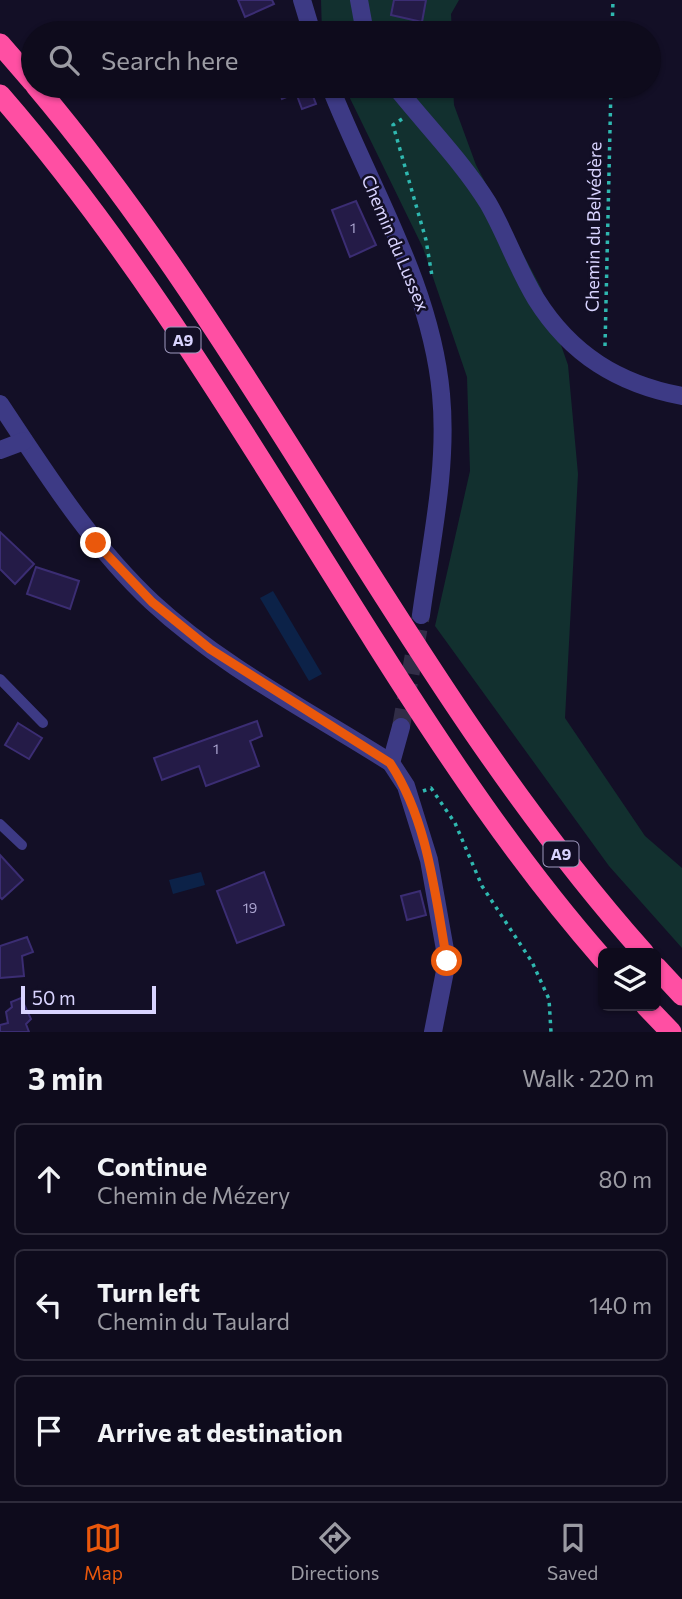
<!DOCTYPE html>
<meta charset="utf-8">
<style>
:root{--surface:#0e0b1c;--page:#1c1929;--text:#f1f3f6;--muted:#9b9ba3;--line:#2e2b3b;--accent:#ea580c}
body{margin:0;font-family:Commissioner,sans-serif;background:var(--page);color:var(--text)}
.controls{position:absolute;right:21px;bottom:21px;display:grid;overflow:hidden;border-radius:10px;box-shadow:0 2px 5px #0004}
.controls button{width:63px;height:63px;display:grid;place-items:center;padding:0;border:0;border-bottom:2px solid var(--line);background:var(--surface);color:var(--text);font:35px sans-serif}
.scale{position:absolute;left:21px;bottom:18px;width:135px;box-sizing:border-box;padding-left:7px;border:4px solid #d9d4ff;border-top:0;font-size:19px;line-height:24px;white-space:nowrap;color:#d9d4ff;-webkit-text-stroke:5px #130f26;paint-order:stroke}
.stop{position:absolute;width:21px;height:21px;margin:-16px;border:5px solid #ea580c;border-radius:50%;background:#fff}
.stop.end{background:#ea580c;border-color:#fff;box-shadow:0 2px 7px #0008}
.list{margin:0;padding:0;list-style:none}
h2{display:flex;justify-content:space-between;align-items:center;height:91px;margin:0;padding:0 28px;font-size:30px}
h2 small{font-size:23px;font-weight:400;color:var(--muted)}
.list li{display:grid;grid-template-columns:46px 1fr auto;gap:21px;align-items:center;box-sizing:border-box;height:112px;margin:0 14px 14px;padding:0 14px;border:2px solid var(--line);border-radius:10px}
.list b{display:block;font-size:26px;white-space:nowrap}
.list p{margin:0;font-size:23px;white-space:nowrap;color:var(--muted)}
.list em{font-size:23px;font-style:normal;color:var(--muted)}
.icon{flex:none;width:38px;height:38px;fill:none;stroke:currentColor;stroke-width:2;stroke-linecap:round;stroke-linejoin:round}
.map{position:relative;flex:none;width:682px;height:1032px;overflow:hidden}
.search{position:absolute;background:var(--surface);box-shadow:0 2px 5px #0004;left:21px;right:21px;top:21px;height:77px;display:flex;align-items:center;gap:18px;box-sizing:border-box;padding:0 24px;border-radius:38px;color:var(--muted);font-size:26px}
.sheet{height:469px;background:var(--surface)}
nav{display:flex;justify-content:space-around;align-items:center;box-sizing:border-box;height:98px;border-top:2px solid var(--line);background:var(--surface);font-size:19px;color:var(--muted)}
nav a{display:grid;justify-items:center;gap:4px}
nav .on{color:var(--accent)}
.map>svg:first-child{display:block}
</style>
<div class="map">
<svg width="682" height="1032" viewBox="0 0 682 1032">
<rect width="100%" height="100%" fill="#130f26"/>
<g fill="#12302f">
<polygon points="321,0 459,0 451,14 452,33 322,33"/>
<polygon points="344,86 453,86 454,105 476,165 541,288 568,365 578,474 565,718 645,836 682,868 682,948 609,866 435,626 470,471 467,377 423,248"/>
</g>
<g fill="#0c2248">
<polygon points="273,591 322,674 309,681 260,598"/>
<polygon points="201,872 205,885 173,894 169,880"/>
</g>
<g fill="#241b47" stroke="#3b2d73" stroke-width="2">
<polygon points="238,0 272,0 274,4 245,17"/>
<polygon points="394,0 426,0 422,22 391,15"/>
<polygon points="277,86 309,86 316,104 302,109 296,93 282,99"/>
<polygon points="356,201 376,245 350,257 332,210"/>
<polygon points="0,532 34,564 15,584 0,569"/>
<polygon points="36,567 79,581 70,609 27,594"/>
<polygon points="257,721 262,736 250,741 259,766 206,786 199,766 162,780 154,758"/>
<polygon points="18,723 42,738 29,759 5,745"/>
<polygon points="0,855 23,880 2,899 0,897"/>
<polygon points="264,872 284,925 237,943 217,891"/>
<polygon points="420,891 426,915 407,920 401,896"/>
<polygon points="27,937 33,952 22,956 24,976 0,978 0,946"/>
<polygon points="21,998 31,1019 26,1024 29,1032 0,1032 0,1025 8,1023 6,1012 12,1007 11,1002"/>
</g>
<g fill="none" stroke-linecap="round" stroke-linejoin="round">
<polyline stroke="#312d47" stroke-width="18" stroke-dasharray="18 9" stroke-linecap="butt" points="401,727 421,615"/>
<g stroke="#2fb8b0" stroke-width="3.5" stroke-dasharray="3.5 5" stroke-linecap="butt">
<polyline points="612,33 613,0"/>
<polyline points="402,119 393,125 426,240 432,276"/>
<polyline points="605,346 611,86"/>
<polyline points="423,791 431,788 455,823 482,886 532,962 549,999 551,1032"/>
</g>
<g stroke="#3d3a85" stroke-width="10">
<polyline points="0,679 43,723"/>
<polyline points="0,824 22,845"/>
</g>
<g stroke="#3d3a85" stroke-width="18">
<polyline points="302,0 312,33"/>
<polyline points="359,0 365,33"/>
<path d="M330,86C369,186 431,284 441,394C448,467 431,542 421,615"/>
<path d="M395,86C425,124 462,161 488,203C506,234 517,268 536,299C571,355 619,384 682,396"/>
<path d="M0,404C46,473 91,545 152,602C222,667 311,712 391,763L406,786L429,860L447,961L433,1032"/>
<polyline points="0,450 24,441"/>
<polyline points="391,763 401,727"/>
</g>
<g stroke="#ff4fa3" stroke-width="21">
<polyline points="0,44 33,82"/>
<path d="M36,86C264,357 409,689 644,953"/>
<path d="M0,95C146,263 258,458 377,645C446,754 518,862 603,959"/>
<polyline points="656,967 682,995"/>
<polyline points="646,1006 671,1032"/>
</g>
</g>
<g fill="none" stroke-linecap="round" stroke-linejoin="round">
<path stroke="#ea580c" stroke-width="9" d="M96,543L152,602L210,649L390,763C428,820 435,895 447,961"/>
</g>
<g text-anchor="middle" stroke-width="5" stroke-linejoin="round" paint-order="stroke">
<g font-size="14" fill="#aca6d1">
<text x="353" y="233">1</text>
<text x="216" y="754">1</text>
<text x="250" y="913">19</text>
</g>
<g fill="#130f26" stroke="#9e99be" stroke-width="2">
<rect x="165.5" y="327.5" width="35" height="25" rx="5"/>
<rect x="543.5" y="841.5" width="35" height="25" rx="5"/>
</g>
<g font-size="16" font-weight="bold" fill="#d9d4ff">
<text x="183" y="346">A9</text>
<text x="561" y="860">A9</text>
</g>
<g font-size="18" fill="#d9d4ff" stroke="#130f26">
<text transform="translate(594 227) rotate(-89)" y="6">Chemin du Belvédère</text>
<text transform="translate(395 243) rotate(67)" y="6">Chemin du Lussex</text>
</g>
</g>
</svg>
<div class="controls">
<button><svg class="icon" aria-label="layers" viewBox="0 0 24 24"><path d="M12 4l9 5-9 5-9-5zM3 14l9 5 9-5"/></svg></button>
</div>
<div class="scale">50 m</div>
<div class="stop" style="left:447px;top:961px"></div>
<div class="stop end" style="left:96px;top:543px"></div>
<div class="search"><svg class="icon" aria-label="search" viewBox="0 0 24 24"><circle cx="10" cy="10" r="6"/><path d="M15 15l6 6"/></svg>Search here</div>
</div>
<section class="sheet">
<h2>3 min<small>Walk · 220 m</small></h2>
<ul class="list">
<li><svg class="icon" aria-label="ahead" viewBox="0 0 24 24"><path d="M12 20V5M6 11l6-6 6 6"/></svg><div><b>Continue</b><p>Chemin de Mézery</p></div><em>80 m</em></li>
<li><svg class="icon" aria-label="left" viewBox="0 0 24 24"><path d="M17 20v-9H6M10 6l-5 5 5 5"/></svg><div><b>Turn left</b><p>Chemin du Taulard</p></div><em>140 m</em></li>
<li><svg class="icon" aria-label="arrive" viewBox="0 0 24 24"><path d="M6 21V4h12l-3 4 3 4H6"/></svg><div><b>Arrive at destination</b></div></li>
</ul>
</section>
<nav>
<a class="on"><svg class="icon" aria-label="map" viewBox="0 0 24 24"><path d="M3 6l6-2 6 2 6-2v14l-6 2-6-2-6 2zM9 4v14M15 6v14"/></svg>Map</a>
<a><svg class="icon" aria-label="directions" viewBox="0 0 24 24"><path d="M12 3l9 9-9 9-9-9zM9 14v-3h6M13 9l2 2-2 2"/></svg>Directions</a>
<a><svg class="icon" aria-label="saved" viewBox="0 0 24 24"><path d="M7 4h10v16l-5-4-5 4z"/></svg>Saved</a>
</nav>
